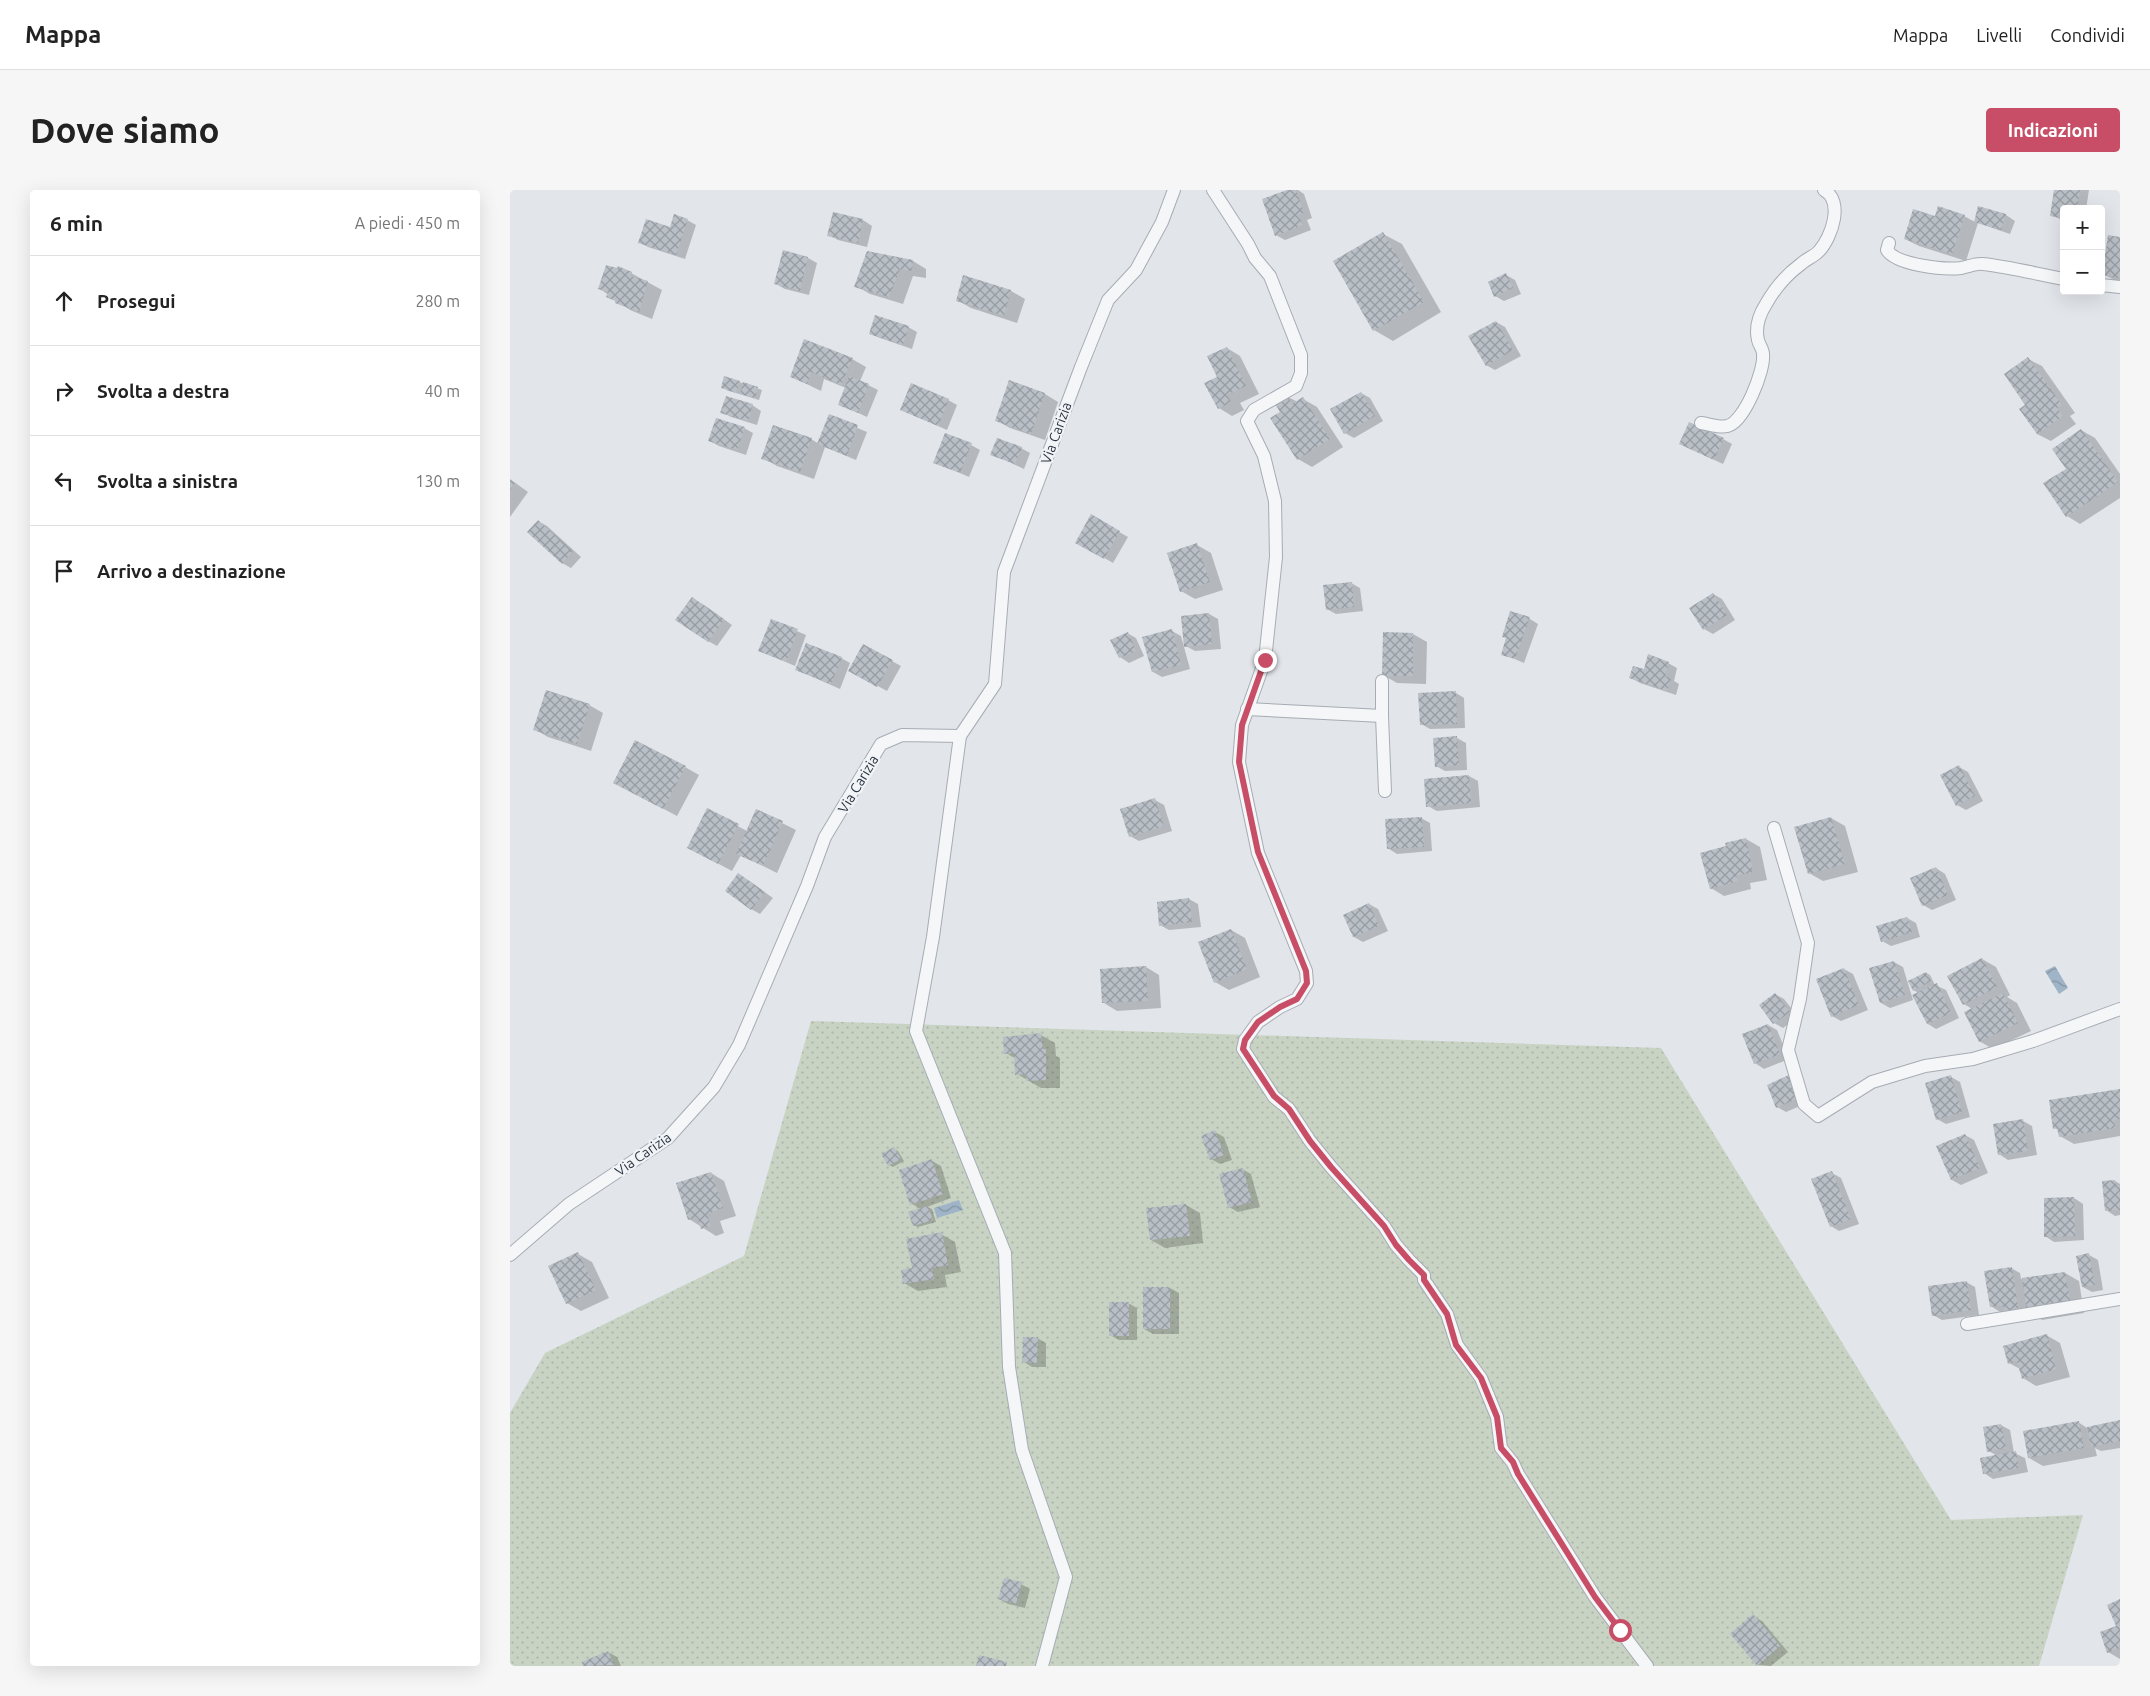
<!DOCTYPE html>
<html lang="it">
<meta charset="utf-8">
<style>
:root{--surface:#fff;--page:#f6f6f6;--text:#222;--muted:#767676;--line:#e0e0e0;--accent:#c74e66}
body{margin:0;font-family:Ubuntu,sans-serif;background:var(--page);color:var(--text)}
.controls{position:absolute;right:15px;top:15px;display:grid;overflow:hidden;border-radius:5px;box-shadow:0 5px 20px #0002}
.controls button{width:45px;height:45px;display:grid;place-items:center;padding:0;border:0;border-bottom:1px solid var(--line);background:var(--surface);color:var(--text);font:25px sans-serif}
.stop{position:absolute;width:15px;height:15px;margin:-11px;border:4px solid #c74e66;border-radius:50%;background:#fff}
.stop.end{background:#c74e66;border-color:#fff;box-shadow:0 1px 5px #0008}
.list{margin:0;padding:0;list-style:none}
h2{display:flex;justify-content:space-between;align-items:center;height:65px;margin:0;padding:0 20px;font-size:21px}
h2 small{font-size:16px;font-weight:400;color:var(--muted)}
.list li{display:grid;grid-template-columns:32px 1fr auto;gap:15px;align-items:center;box-sizing:border-box;height:90px;padding:0 20px;border-top:1px solid var(--line)}
.list b{display:block;font-size:19px;white-space:nowrap}
.list em{font-size:16px;font-style:normal;color:var(--muted)}
.icon{flex:none;width:28px;height:28px;fill:none;stroke:currentColor;stroke-width:2;stroke-linecap:round;stroke-linejoin:round}
.map{position:relative;flex:none;width:1610px;height:1476px;overflow:hidden;border-radius:5px}
header{display:flex;align-items:center;gap:30px;box-sizing:border-box;height:70px;padding:0 25px;background:var(--surface);border-bottom:1px solid var(--line)}
header strong{font-size:24px}
nav{display:flex;gap:28px;margin-inline-start:auto;font-size:18px}
.intro{display:flex;align-items:center;justify-content:space-between;box-sizing:border-box;height:120px;padding:0 30px}
h1{margin:0;font-size:35px}
.button{padding:12px 22px;border-radius:5px;background:var(--accent);color:#fff;font-size:18px;font-weight:700}
main{display:flex;gap:30px;padding:0 30px}
aside{flex:1;background:var(--surface);border-radius:5px;box-shadow:0 5px 20px #0002}
.map>svg:first-child{display:block}
</style>
<header>
<strong>Mappa</strong>
<nav><a>Mappa</a><a>Livelli</a><a>Condividi</a></nav>
</header>
<div class="intro"><h1>Dove siamo</h1><a class="button">Indicazioni</a></div>
<main>
<aside>
<h2>6 min<small>A piedi · 450 m</small></h2>
<ul class="list">
<li><svg class="icon" aria-label="ahead" viewBox="0 0 24 24"><path d="M12 20V5M6 11l6-6 6 6"/></svg><div><b>Prosegui</b></div><em>280 m</em></li>
<li><svg class="icon" aria-label="right" viewBox="0 0 24 24"><path d="M7 20v-9h11M14 6l5 5-5 5"/></svg><div><b>Svolta a destra</b></div><em>40 m</em></li>
<li><svg class="icon" aria-label="left" viewBox="0 0 24 24"><path d="M17 20v-9H6M10 6l-5 5 5 5"/></svg><div><b>Svolta a sinistra</b></div><em>130 m</em></li>
<li><svg class="icon" aria-label="arrive" viewBox="0 0 24 24"><path d="M6 21V4h12l-3 4 3 4H6"/></svg><div><b>Arrivo a destinazione</b></div></li>
</ul>
</aside>
<div class="map">
<svg width="1610" height="1476" viewBox="0 0 1610 1476">
<defs>
<pattern id="grass-dots" width="8" height="8" patternUnits="userSpaceOnUse" patternTransform="scale(1.25)"><rect width="8" height="8" fill="#c8d3c3"/><path d="M2 2h.1M6 6h.1" fill="none" stroke="#acb6a9" stroke-width="1.8" stroke-linecap="round"/></pattern>
<pattern id="water-waves" width="16" height="10" patternUnits="userSpaceOnUse" patternTransform="scale(1.25)"><rect width="16" height="10" fill="#9fb4c7"/><path d="M0 5q4-4 8 0t8 0" fill="none" stroke="#8293a3"/></pattern>
<pattern id="building-cross-hatch" width="8" height="8" patternUnits="userSpaceOnUse" patternTransform="scale(1.25)"><rect width="8" height="8" fill="#b9bfc6"/><path d="M0 0l8 8M0 8l8-8" fill="none" stroke="#979ca2"/></pattern>
</defs>
<rect width="100%" height="100%" fill="#e2e5ea"/>
<polygon fill="url(#grass-dots)" points="301,831 1151,858 1441,1330 1573,1325 1529,1476 0,1476 0,1223 35,1163 234,1066"/>
<g fill="url(#water-waves)">
<polygon points="1545,776 1558,798 1549,804 1535,781"/>
<polygon points="449,1010 453,1020 427,1028 424,1018"/>
</g>
<g fill="#0003">
<polygon points="781,0 788,0 794,4 802,28 797,30 801,40 775,50 766,45"/>
<polygon points="1545,0 1579,0 1576,19 1554,19 1554,31 1541,25"/>
<polygon points="1469,17 1496,25 1505,31 1500,44 1468,33 1456,71 1409,56 1395,49 1426,27 1454,26 1465,32"/>
<polygon points="324,24 353,30 362,36 357,57 328,50 319,45"/>
<polygon points="177,30 186,35 175,69 138,57 130,52"/>
<polygon points="873,44 892,54 931,122 883,151 864,140"/>
<polygon points="1610,48 1610,93 1593,84"/>
<polygon points="274,62 298,68 307,73 299,105 275,99 266,94"/>
<polygon points="403,71 416,79 416,88 403,86 393,114 360,104 346,96"/>
<polygon points="121,83 152,100 142,129 120,120 90,99"/>
<polygon points="996,85 1005,90 1011,104 994,111 985,106"/>
<polygon points="454,87 501,101 515,109 507,133 461,118 447,110"/>
<polygon points="986,132 995,137 1011,166 985,180 976,175"/>
<polygon points="398,137 407,142 402,159 370,148 361,143"/>
<polygon points="717,158 730,166 749,204 730,213 734,220 722,226 709,218 708,187"/>
<polygon points="342,169 356,177 350,191 368,200 357,227 329,214 336,198 314,189 311,201 282,187"/>
<polygon points="1518,169 1532,176 1565,223 1560,226 1566,234 1541,251 1527,244 1517,215"/>
<polygon points="229,192 252,200 249,210 216,200"/>
<polygon points="500,192 535,204 548,212 535,250 500,238 486,230"/>
<polygon points="851,203 860,208 873,231 844,248 835,243"/>
<polygon points="776,206 788,212 793,209 807,217 833,257 802,277 788,269 772,222"/>
<polygon points="438,210 447,215 437,240 392,220"/>
<polygon points="242,215 251,221 247,235 221,227 212,222"/>
<polygon points="319,226 357,242 346,270 315,257 304,289 267,276 253,268 301,249 309,254"/>
<polygon points="234,238 243,243 236,265 209,256 200,251"/>
<polygon points="1571,240 1585,248 1610,284 1610,308 1570,334 1557,326 1557,279"/>
<polygon points="1213,249 1222,254 1213,274 1179,258"/>
<polygon points="461,255 470,260 459,287 425,272"/>
<polygon points="511,258 520,263 514,279 482,264"/>
<polygon points="0,289 18,302 0,327"/>
<polygon points="581,326 618,347 603,373 567,352"/>
<polygon points="28,331 37,336 71,367 61,378 52,373"/>
<polygon points="687,355 701,363 713,400 685,409 671,401"/>
<polygon points="841,393 850,398 853,421 826,424 817,419"/>
<polygon points="1203,404 1212,409 1225,430 1203,444 1194,439"/>
<polygon points="191,413 222,435 207,456 198,451"/>
<polygon points="1001,423 1020,429 1028,434 1014,473 993,464"/>
<polygon points="699,424 708,429 711,459 685,461 676,456"/>
<polygon points="261,430 296,445 285,476 250,461"/>
<polygon points="662,441 671,446 680,479 652,487 643,482"/>
<polygon points="617,443 626,448 634,466 619,473 610,467"/>
<polygon points="874,443 903,444 917,452 916,494 887,493 873,485"/>
<polygon points="354,456 391,476 377,501 340,481"/>
<polygon points="331,468 340,473 330,499 287,480"/>
<polygon points="1158,473 1167,478 1164,491 1169,494 1166,505 1130,493 1121,488 1134,481"/>
<polygon points="946,503 954,508 955,538 920,539 911,534"/>
<polygon points="79,515 93,523 81,561 38,547 24,539"/>
<polygon points="947,548 956,553 957,580 935,581 926,576"/>
<polygon points="175,577 189,585 167,626 118,600"/>
<polygon points="1449,577 1458,582 1473,611 1456,620 1447,615"/>
<polygon points="959,586 968,591 970,617 927,621 918,616"/>
<polygon points="645,610 654,615 662,641 629,651 620,646"/>
<polygon points="198,620 237,641 246,620 286,640 267,683 231,665 222,681 192,665"/>
<polygon points="911,628 920,633 922,661 887,664 879,659"/>
<polygon points="1321,628 1335,636 1348,682 1313,691 1299,683"/>
<polygon points="1236,649 1250,657 1257,690 1240,693 1241,699 1214,706 1201,698 1217,657"/>
<polygon points="1426,678 1435,684 1446,710 1422,720 1413,715"/>
<polygon points="229,684 263,708 250,724 241,719"/>
<polygon points="679,709 688,714 691,737 659,740 650,735"/>
<polygon points="859,714 868,719 878,741 853,752 844,747 835,725"/>
<polygon points="1397,728 1406,733 1410,747 1381,756 1372,751"/>
<polygon points="721,740 735,748 750,787 719,800 705,792"/>
<polygon points="1472,769 1486,777 1500,805 1497,807 1507,813 1521,841 1483,859 1469,851 1462,819 1454,814"/>
<polygon points="1384,772 1393,777 1403,810 1380,818 1371,813"/>
<polygon points="636,777 649,785 651,818 607,821 594,813"/>
<polygon points="1334,779 1343,784 1358,820 1331,831 1322,826"/>
<polygon points="1416,783 1420,785 1425,795 1436,800 1449,828 1426,839 1418,834 1409,803 1403,800"/>
<polygon points="1265,804 1274,809 1288,827 1273,838 1264,833 1250,815"/>
<polygon points="1258,835 1267,840 1279,869 1254,879 1245,873"/>
<polygon points="531,845 545,853 546,866 550,868 550,898 531,898 507,884 506,869 496,863"/>
<polygon points="1441,887 1450,892 1460,927 1436,934 1427,929"/>
<polygon points="1258,895 1297,913 1276,922 1267,917"/>
<polygon points="1610,901 1610,946 1564,954 1550,946 1549,941 1545,938"/>
<polygon points="1513,931 1522,936 1527,965 1498,970 1489,964"/>
<polygon points="705,942 714,947 722,970 710,974 701,969"/>
<polygon points="1455,945 1464,950 1478,983 1451,995 1442,990"/>
<polygon points="384,959 388,961 394,971 383,977 379,975"/>
<polygon points="422,971 431,976 441,1008 417,1017 422,1019 426,1032 408,1037 404,1035 411,1019 402,1014"/>
<polygon points="732,979 741,984 750,1017 728,1022 719,1017"/>
<polygon points="201,983 214,991 226,1026 210,1031 214,1043 206,1046 179,1029"/>
<polygon points="1322,983 1331,988 1349,1034 1329,1041 1321,1036"/>
<polygon points="1605,991 1610,994 1610,1025 1605,1026 1596,1020 1593,992"/>
<polygon points="1564,1008 1573,1014 1574,1050 1544,1052 1535,1046"/>
<polygon points="676,1015 690,1023 693,1053 655,1058 641,1050"/>
<polygon points="431,1044 445,1052 451,1082 435,1085 437,1097 408,1101 394,1093 403,1079"/>
<polygon points="68,1064 82,1072 99,1108 71,1121 57,1113"/>
<polygon points="1579,1065 1588,1070 1593,1100 1582,1102 1573,1097"/>
<polygon points="1501,1078 1510,1083 1511,1089 1555,1083 1569,1091 1574,1123 1532,1130 1516,1120 1490,1122 1481,1116"/>
<polygon points="1456,1092 1465,1097 1469,1125 1432,1130 1423,1125"/>
<polygon points="660,1098 669,1103 669,1144 643,1144 634,1139"/>
<polygon points="618,1113 627,1118 627,1150 609,1150 600,1145"/>
<polygon points="1536,1145 1550,1153 1560,1187 1526,1196 1513,1188 1510,1179 1499,1173"/>
<polygon points="527,1148 536,1153 536,1177 522,1177 514,1172"/>
<polygon points="1610,1231 1610,1258 1591,1261 1585,1258 1587,1266 1533,1276 1519,1268 1568,1232 1577,1238"/>
<polygon points="1491,1235 1500,1240 1504,1263 1515,1268 1518,1282 1483,1289 1474,1283 1487,1266 1479,1261"/>
<polygon points="511,1394 520,1399 515,1418 498,1414 489,1409"/>
<polygon points="1610,1411 1610,1469 1598,1462 1607,1437"/>
<polygon points="1243,1426 1252,1431 1278,1462 1261,1476 1248,1475"/>
<polygon points="98,1462 107,1467 111,1476 75,1476 73,1473"/>
</g>
<g fill="url(#building-cross-hatch)">
<polygon points="777,0 786,0 794,23 788,25 793,35 765,46 752,9"/>
<polygon points="1544,0 1570,0 1567,19 1554,19 1554,28 1540,26"/>
<polygon points="1428,16 1455,25 1442,64 1394,49 1403,19 1425,26"/>
<polygon points="1468,16 1496,24 1491,40 1464,32"/>
<polygon points="323,22 353,29 348,53 317,46"/>
<polygon points="164,24 178,29 166,65 128,53 136,29 160,37"/>
<polygon points="873,42 914,112 863,141 823,71"/>
<polygon points="1598,45 1610,47 1610,88 1592,85"/>
<polygon points="273,60 298,67 290,101 264,94"/>
<polygon points="357,61 403,70 402,81 390,79 379,107 344,97"/>
<polygon points="96,75 107,78 108,76 122,82 120,86 138,91 129,122 105,113 105,111 96,107 98,102 88,99"/>
<polygon points="996,83 1003,98 984,107 978,92"/>
<polygon points="453,85 501,100 494,126 446,111"/>
<polygon points="365,125 399,136 393,155 359,144"/>
<polygon points="986,131 1003,160 976,176 958,146"/>
<polygon points="294,149 343,168 331,195 301,182 297,194 280,187"/>
<polygon points="717,157 736,196 717,205 721,212 708,219 694,193 707,187 697,166"/>
<polygon points="1518,167 1552,215 1547,218 1553,226 1527,244 1509,219 1515,215 1494,184"/>
<polygon points="214,186 230,191 226,203 211,198"/>
<polygon points="339,186 359,194 348,223 328,215"/>
<polygon points="499,190 535,203 521,244 485,231"/>
<polygon points="233,192 248,197 245,208 230,204"/>
<polygon points="401,193 439,209 428,236 390,220"/>
<polygon points="851,202 865,226 834,244 820,219"/>
<polygon points="776,204 782,214 793,207 820,249 787,270 760,228 770,222 764,212"/>
<polygon points="216,206 243,214 238,231 210,223"/>
<polygon points="319,224 348,235 337,266 307,254"/>
<polygon points="206,228 235,237 227,260 198,251"/>
<polygon points="1179,232 1214,248 1204,270 1169,254"/>
<polygon points="263,235 302,248 290,282 251,269"/>
<polygon points="1571,239 1608,292 1556,327 1533,293 1556,279 1542,259"/>
<polygon points="435,243 462,253 450,283 423,273"/>
<polygon points="487,248 512,257 505,274 480,265"/>
<polygon points="0,290 5,293 0,300"/>
<polygon points="581,324 610,341 594,369 565,353"/>
<polygon points="28,330 63,361 52,374 17,342"/>
<polygon points="687,353 700,392 670,402 657,363"/>
<polygon points="842,392 844,417 816,420 813,395"/>
<polygon points="1203,403 1217,425 1193,440 1179,418"/>
<polygon points="182,407 214,429 198,452 165,430"/>
<polygon points="1000,421 1020,427 1005,469 991,465 996,448 992,447"/>
<polygon points="699,423 702,454 674,457 671,426"/>
<polygon points="261,429 288,439 276,472 248,461"/>
<polygon points="662,439 671,475 642,482 632,447"/>
<polygon points="618,442 626,461 609,468 600,450"/>
<polygon points="873,442 903,443 903,486 872,486"/>
<polygon points="296,453 332,467 321,494 285,480"/>
<polygon points="353,454 383,470 367,497 338,481"/>
<polygon points="1138,464 1159,472 1155,486 1161,488 1157,501 1119,488 1123,476 1134,479"/>
<polygon points="36,500 80,514 67,554 23,540"/>
<polygon points="946,501 947,534 910,535 908,503"/>
<polygon points="947,546 949,575 925,577 923,548"/>
<polygon points="125,550 176,576 153,619 103,593"/>
<polygon points="1449,575 1465,606 1446,616 1430,585"/>
<polygon points="959,585 961,613 916,617 914,589"/>
<polygon points="645,608 654,636 619,647 610,619"/>
<polygon points="197,618 229,634 208,674 177,658"/>
<polygon points="246,619 273,631 253,676 226,664"/>
<polygon points="912,627 914,657 877,659 875,629"/>
<polygon points="1321,627 1335,674 1298,684 1284,637"/>
<polygon points="1236,648 1243,682 1226,686 1228,691 1200,699 1190,663 1216,656 1215,653"/>
<polygon points="1426,677 1438,705 1412,716 1400,688"/>
<polygon points="228,683 255,702 241,720 215,701"/>
<polygon points="679,708 682,732 649,736 647,712"/>
<polygon points="859,713 869,736 843,747 833,725"/>
<polygon points="1397,727 1402,742 1371,752 1366,736"/>
<polygon points="721,739 737,779 704,793 688,752"/>
<polygon points="1472,768 1487,797 1453,815 1437,786"/>
<polygon points="1384,771 1395,805 1370,813 1359,778"/>
<polygon points="636,776 638,811 592,813 590,779"/>
<polygon points="1334,778 1349,815 1321,827 1306,789"/>
<polygon points="1416,782 1421,791 1403,801 1398,791"/>
<polygon points="1427,793 1441,823 1417,834 1402,805"/>
<polygon points="1265,803 1280,822 1263,834 1249,815"/>
<polygon points="1493,803 1508,833 1469,852 1454,822"/>
<polygon points="1258,834 1270,864 1244,874 1232,844"/>
<polygon points="531,843 533,859 536,859 536,890 516,891 516,884 505,885 504,863 494,864 493,847"/>
<polygon points="1279,885 1289,908 1266,918 1257,895"/>
<polygon points="1441,885 1452,922 1426,930 1415,893"/>
<polygon points="1610,899 1610,929 1604,930 1605,938 1549,947 1547,938 1543,939 1539,910"/>
<polygon points="1513,929 1518,961 1488,965 1483,934"/>
<polygon points="705,940 714,965 700,970 691,946"/>
<polygon points="1455,944 1470,978 1441,990 1426,956"/>
<polygon points="384,957 391,969 378,976 371,964"/>
<polygon points="422,969 433,1004 400,1015 389,980"/>
<polygon points="733,978 742,1012 718,1018 709,984"/>
<polygon points="1322,981 1341,1029 1320,1037 1301,989"/>
<polygon points="201,982 213,1018 197,1024 201,1036 191,1039 187,1027 178,1030 166,993"/>
<polygon points="1605,990 1606,995 1610,995 1610,1020 1595,1021 1592,991"/>
<polygon points="1564,1007 1565,1046 1534,1047 1534,1008"/>
<polygon points="676,1014 680,1046 640,1050 636,1018"/>
<polygon points="418,1016 423,1030 403,1036 398,1022"/>
<polygon points="432,1042 438,1075 422,1078 424,1089 393,1094 391,1080 402,1078 396,1049"/>
<polygon points="68,1062 86,1100 56,1114 38,1076"/>
<polygon points="1579,1063 1585,1095 1572,1097 1566,1066"/>
<polygon points="1502,1077 1509,1124 1494,1126 1493,1115 1480,1117 1474,1081"/>
<polygon points="1555,1082 1561,1116 1517,1122 1512,1088"/>
<polygon points="1457,1091 1461,1120 1422,1126 1418,1096"/>
<rect x="633" y="1097" width="27" height="42"/>
<rect x="599" y="1112" width="20" height="34"/>
<polygon points="1537,1144 1546,1179 1512,1189 1507,1171 1498,1174 1493,1156"/>
<polygon points="513,1147 528,1147 527,1173 512,1172"/>
<polygon points="1610,1230 1610,1251 1581,1257 1577,1237"/>
<polygon points="1569,1231 1574,1258 1518,1268 1513,1241"/>
<polygon points="1491,1234 1496,1258 1477,1262 1473,1237"/>
<polygon points="1506,1261 1509,1278 1473,1284 1470,1268"/>
<polygon points="494,1388 512,1392 506,1414 488,1409"/>
<polygon points="1610,1409 1610,1458 1597,1463 1590,1442 1606,1436 1597,1415"/>
<polygon points="1243,1424 1270,1456 1247,1476 1220,1444"/>
<polygon points="98,1461 104,1475 73,1476 72,1472"/>
<polygon points="469,1465 497,1472 496,1476 466,1476"/>
</g>
<g fill="none" stroke-linecap="round" stroke-linejoin="round">
<g stroke="#a7acb4" stroke-width="14">
<g id="minor">
<polyline points="703,0 738,54 745,68 760,86 791,165 791,183 786,196 744,220 737,231 754,266 765,311 766,367 755,470 732,535 729,572 748,663 796,781 797,793 787,809 770,817 748,832 735,850 733,859 764,907 779,919 800,951 821,977 874,1036 886,1055 899,1070 914,1085 914,1090 937,1124 947,1155 971,1188 987,1227 991,1258 1003,1273 1008,1284 1085,1407 1137,1476"/>
<path d="M1379,53L1377,60C1386,75 1434,80 1451,78C1458,77 1466,73 1473,74C1500,77 1527,84 1554,89"/>
<polyline points="1591,95 1610,97"/>
<path d="M1191,233C1199,234 1209,238 1217,236C1234,233 1255,180 1253,164C1253,159 1249,155 1248,150C1245,137 1249,125 1256,114C1265,98 1276,85 1291,74C1296,69 1305,66 1309,61C1322,47 1334,11 1314,0"/>
<polyline points="872,491 872,526"/>
<polyline points="737,519 872,526 875,601"/>
<polyline points="450,546 423,747 406,841 495,1063 499,1177 512,1260 556,1387 532,1476"/>
<polyline points="1264,638 1298,753 1290,809 1278,860 1294,914 1308,926 1362,892 1415,876 1463,869 1523,851 1610,819"/>
<polyline points="0,1065 59,1014 158,948 204,897 229,855 297,696 315,647 371,554 392,545 450,546 485,494 494,382 571,177 598,110 626,80 652,32 664,0"/>
<polyline points="1457,1134 1610,1109"/>
</g>
</g>
<use href="#minor" stroke="#f4f6f8" stroke-width="12"/>
</g>
<g fill="none" stroke-linecap="round" stroke-linejoin="round">
<polyline stroke="#c74e66" stroke-width="6" points="755,470 732,535 729,572 748,662 796,781 797,793 787,809 770,817 748,832 735,850 733,859 764,906 779,919 800,951 821,977 874,1036 886,1055 899,1070 914,1085 914,1090 937,1124 946,1155 971,1188 987,1227 991,1258 1003,1272 1008,1284 1085,1407 1110,1440"/>
</g>
<g text-anchor="middle" stroke-width="4.5" stroke-linejoin="round" paint-order="stroke">
<g font-size="14" fill="#2b3441" stroke="#f1f4f7">
<text transform="translate(546 243) rotate(-70)" y="5">Via Carizia</text>
<text transform="translate(348 594) rotate(-59)" y="5">Via Carizia</text>
<text transform="translate(133 964) rotate(-35)" y="5">Via Carizia</text>
</g>
</g>
</svg>
<div class="controls">
<button>+</button>
<button>−</button>
</div>
<div class="stop" style="left:1110px;top:1440px"></div>
<div class="stop end" style="left:755px;top:470px"></div>
</div>
</main>
